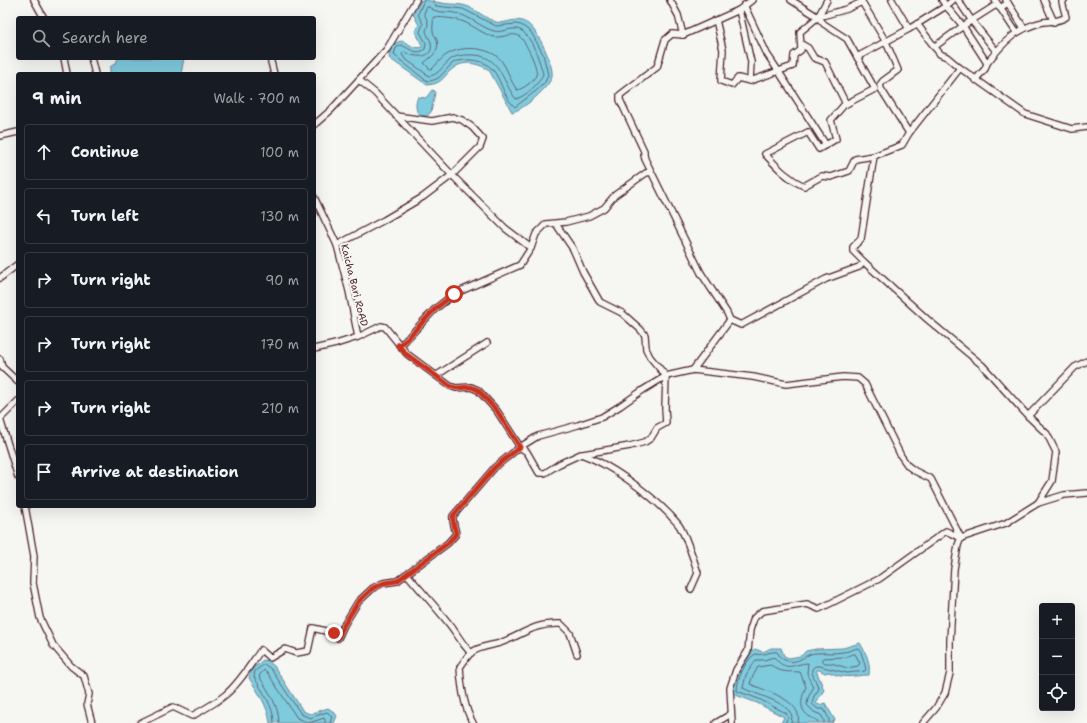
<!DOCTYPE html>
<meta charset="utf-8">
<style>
:root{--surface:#171b24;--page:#242831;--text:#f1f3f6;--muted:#9ea1a6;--line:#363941}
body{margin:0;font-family:"Shantell Sans",sans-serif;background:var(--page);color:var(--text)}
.controls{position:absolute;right:12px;bottom:12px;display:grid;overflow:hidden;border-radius:4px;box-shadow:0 4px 16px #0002}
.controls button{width:36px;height:36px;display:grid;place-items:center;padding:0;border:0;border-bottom:1px solid var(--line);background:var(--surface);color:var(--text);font:20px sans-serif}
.stop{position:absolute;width:12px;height:12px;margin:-9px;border:3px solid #c8321e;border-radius:50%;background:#fff}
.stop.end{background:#c8321e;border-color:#fff;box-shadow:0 1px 4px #0008}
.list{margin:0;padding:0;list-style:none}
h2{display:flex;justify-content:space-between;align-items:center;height:52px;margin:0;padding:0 16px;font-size:17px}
h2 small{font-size:13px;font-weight:400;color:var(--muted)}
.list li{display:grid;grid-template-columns:26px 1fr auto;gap:12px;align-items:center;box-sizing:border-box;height:56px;margin:0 8px 8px;padding:0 8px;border:1px solid var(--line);border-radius:4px}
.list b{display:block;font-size:15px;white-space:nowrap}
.list em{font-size:13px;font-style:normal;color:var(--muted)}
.icon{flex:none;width:22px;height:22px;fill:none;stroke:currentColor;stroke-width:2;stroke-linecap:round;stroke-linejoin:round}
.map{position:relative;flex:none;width:1087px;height:723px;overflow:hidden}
.search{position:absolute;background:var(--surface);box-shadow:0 4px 16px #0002;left:16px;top:16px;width:300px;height:44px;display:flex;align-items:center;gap:10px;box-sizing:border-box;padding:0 14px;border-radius:4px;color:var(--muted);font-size:15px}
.panel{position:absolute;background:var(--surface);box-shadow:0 4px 16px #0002;left:16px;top:72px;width:300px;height:436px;border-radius:4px}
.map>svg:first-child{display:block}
</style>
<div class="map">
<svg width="1087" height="723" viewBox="0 0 1087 723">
<rect width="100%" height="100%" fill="#f6f6f2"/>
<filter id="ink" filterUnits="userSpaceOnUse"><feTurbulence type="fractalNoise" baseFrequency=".025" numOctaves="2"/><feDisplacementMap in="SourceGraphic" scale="8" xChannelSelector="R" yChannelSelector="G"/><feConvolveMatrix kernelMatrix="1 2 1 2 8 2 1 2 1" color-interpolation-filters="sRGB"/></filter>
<g filter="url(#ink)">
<g fill="#7fcbde" stroke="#6a8696">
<path d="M421,0C429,0 434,2 442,3C452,5 459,3 469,7C478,11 486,19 496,22C507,25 515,15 528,24C538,31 554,65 552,76C550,87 523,110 512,112L489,70C480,64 465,60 455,67C443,75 444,84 427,85L389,58C390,53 390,49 393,46C404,33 409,51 422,47V45L415,31L419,25L413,14Z"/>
<polygon points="118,58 184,58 181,74 110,74 110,67 116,63"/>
<path d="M432,90L435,91V93L431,112L427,116H420C415,111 415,103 418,97L426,98Z"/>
<path d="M860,643C866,653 871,663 869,675C854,675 844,680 829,672L825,673L819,670H816L824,690L816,703L819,705L825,703L835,720L832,723H781L784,717L757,703L733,694L732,691C735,675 742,659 755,649L763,652L771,648H781L784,656L789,658L801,656L806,651L816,649L843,648Z"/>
<path d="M263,660L268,661L274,666L303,711L310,714L328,708L334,712L337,716L334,723H270C268,706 258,692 249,678L252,669Z"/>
</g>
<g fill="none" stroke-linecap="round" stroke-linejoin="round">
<g stroke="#5f6473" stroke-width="1">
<path d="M424,0L418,14L423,24L420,32L426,43L425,49C417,56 409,48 401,45L396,48L394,55L424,79L428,81C441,81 444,70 453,63C457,60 466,60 471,60C502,61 497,91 515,107L537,90L545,82L548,75L543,54L531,32L521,25L516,24L496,26L463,9L436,6L433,3V0"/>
<path d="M427,7H429C437,14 446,11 455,13C470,16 480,27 494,31C501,33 509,28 516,29C530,29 540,62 543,74C539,84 526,96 516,99C500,79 501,53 468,55C461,55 453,56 448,62C442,67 437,76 429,76L404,58L402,54L404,52C413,57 435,61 431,42C430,39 426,34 426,31C426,29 428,27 428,25C428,21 426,17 424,14Z"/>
<path d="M434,17C444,18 455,18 464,22C474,26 484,35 495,37C502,38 513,32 519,36C525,40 539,69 536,75C534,81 523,89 517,90C510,81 508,69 501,60C490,47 462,45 448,54C442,57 437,64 432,69H430L424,63C431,57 440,52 437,40C436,37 433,34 433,31C432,27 434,23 433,19Z"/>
<polygon points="855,654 860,663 858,666 847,668 831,663 825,663 821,660 823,658 844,657"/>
<path d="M274,723C274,706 262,691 254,677L255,671L264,664L271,669L301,714L310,718L327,712L332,716L330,723"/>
<path d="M279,723C279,705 268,691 259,676L264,670L267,672L297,718L309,723L324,718L325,720V723"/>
<path d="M785,723L788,717L786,713L759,699L737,691C737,679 745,661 755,654C766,656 768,651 777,652L782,659C800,667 803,653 817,653C826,652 834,654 843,652C848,652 853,649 858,648L861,652L866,669L865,671L847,673L819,666H815L812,669V673L819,689L814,696L812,704L818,709H824L829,719V723"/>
<path d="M791,723L792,716C788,702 754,694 743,688L746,675L756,660H764L774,657C787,673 792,664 808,663L807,673L813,688L808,698L807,705L814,712L821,715L824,720V723"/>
<path d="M798,723C804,700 765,691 750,684L752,678L758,667L771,665C782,674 788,671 800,672L806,687C799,702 799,714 817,720L818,723"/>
</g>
<g stroke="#4a1f2b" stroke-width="8">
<g id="minor">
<polyline points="34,0 44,18"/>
<polyline points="670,0 678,15 683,35"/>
<polyline points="752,0 739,10 683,35 672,34 665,40 657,67 620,95 620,100 644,151 644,155 645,159 701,273 727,313 730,320 741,325 826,279 859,267 864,262 853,251 853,247 861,239 874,156 902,145 909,133 960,68 1025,114 1072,129 1087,127"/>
<polyline points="791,0 818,17 847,9 862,2 886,42 898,70 883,81 880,85 881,89 909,133"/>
<polyline points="892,0 909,29 946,6 953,0"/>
<polyline points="942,0 946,6 963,26 987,63 985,69 975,80"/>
<polyline points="958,0 972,21 996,51"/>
<polyline points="995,0 1016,32"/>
<polyline points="1006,0 1024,28"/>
<polyline points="1044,0 1054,22"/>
<polyline points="744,5 767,54 779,72 826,145"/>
<polyline points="739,10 751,62 750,81"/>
<polyline points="818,17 827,0"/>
<path d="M716,20L723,50L721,81L732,85L738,78L750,81L793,66L794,55L801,50L800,32L818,17L824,24L847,39L875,89L844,105L831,120L836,139L819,149L808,132L765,154C778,168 787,178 804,186L822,176L831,177L849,171L855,159L874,156"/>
<polyline points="917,24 940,54 947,57 960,68"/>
<polyline points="801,44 808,48 814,58 825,62 846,104"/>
<polyline points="934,47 963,26 996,5 1000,8 1008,3"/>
<polyline points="857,57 909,29"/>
<polyline points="64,58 67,74"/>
<polyline points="91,58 95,74"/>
<polyline points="270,58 274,74"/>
<path d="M987,63C1003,43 1016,28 1043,22C1052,21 1058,22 1066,17L1062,2L1064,0"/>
<polyline points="396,116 432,121 453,117 462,120 472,127 483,139 480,147 452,175 505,228 531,248"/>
<polyline points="314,125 331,110 387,49 416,0"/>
<polyline points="0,136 18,132"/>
<polyline points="314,197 337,245 349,291 358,337 336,344 314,349"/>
<polyline points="556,224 573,249 583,272 600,302 622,313 640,329 645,335 646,349 650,357 666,376 665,408 666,423 657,428 651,438 645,442 630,446 583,454"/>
<polyline points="337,245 384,220 423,197 452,175 375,93 359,80"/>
<polyline points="864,262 927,319 982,365 1028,416 1047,434 1056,452 1052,481 1038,503"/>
<polyline points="0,278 18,264"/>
<path d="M358,337L381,326L385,327L407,354L450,386L456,388L471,387L478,390L497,411L520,447L527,452L539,473H545L559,464L581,454C610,464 649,493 670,515C673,519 678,523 680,527C688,541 693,558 698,573L691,589"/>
<polyline points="399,345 404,342 435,309 454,294 520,265 531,248 536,234 546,224 566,222 589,216 604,208 615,195 646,173 651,172"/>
<polyline points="0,359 2,367 18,382"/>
<polyline points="693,370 730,320"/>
<polyline points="437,375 487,343"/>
<polyline points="1028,416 1075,367 1087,361"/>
<polyline points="0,419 18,477"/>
<polyline points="0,419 18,401"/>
<polyline points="25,506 34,556 33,583 40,618 53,645 71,666 84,676 89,694 87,704 92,723"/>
<path d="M407,574C421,591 436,607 450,625C458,635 461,643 471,653"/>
<path d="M140,723L173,707L192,716C203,710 214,704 224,696C239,684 250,665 261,650L270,658L285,649L296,653L308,651L313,628L334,633L338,638L344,625L358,602L373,588L383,583L397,581L448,543L456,534C455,527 452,522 453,516L495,467L520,447L538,436L578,425L602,417L620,406L643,390L666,376L693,370L753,377L786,384L843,377L858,378L865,384L901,456L908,466L915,471L931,479L961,538"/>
<path d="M473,723C464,708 461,684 460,667C463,663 467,656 471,653C479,646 491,646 500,643C525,634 532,623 561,624L570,633L577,654"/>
<polyline points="716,723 731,714"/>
<polyline points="732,723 730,688 736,670 748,651 750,630 754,618 762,611 807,604 819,609 879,579 946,531 961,538"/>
<polyline points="923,723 936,708 945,693 950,673 950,641 954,569 958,545 961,538 1006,523 1038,503 1064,495 1087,493"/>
</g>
</g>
<use href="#minor" stroke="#f6f6f2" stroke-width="5.5"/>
</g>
</g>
<g fill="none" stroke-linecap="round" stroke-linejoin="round" filter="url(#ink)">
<path stroke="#c8321e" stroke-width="5" d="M334,633L338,638L344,625L358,602L373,588L384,583L397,581L448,543L456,534C455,527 452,522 453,516L495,467L520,447L497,411L478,390L471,387L456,388L450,386L406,354L398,345L404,342L435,309L454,294"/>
</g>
<g text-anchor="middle" stroke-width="4" stroke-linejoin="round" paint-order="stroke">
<g font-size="10" fill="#4a1f2b" stroke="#f6f6f2">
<text transform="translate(355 285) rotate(76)" y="4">Kaicha Bari RoAD</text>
</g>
</g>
</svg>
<div class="controls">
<button>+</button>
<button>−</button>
<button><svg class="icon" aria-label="locate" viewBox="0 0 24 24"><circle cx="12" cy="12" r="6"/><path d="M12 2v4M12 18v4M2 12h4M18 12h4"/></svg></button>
</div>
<div class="stop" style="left:454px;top:294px"></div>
<div class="stop end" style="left:334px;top:633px"></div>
<div class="search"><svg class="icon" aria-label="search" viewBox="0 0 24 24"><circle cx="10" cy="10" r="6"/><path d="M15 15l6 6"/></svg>Search here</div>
<section class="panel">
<h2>9 min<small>Walk · 700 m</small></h2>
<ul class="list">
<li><svg class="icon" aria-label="ahead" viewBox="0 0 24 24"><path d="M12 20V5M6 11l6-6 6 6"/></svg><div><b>Continue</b></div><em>100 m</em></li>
<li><svg class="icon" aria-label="left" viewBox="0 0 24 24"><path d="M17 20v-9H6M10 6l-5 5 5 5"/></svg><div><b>Turn left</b></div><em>130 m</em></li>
<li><svg class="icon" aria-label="right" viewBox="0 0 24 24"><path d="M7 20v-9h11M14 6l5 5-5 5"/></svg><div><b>Turn right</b></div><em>90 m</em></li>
<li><svg class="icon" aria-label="right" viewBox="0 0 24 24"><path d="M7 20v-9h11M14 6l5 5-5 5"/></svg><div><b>Turn right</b></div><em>170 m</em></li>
<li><svg class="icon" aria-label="right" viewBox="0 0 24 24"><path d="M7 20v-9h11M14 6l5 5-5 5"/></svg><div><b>Turn right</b></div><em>210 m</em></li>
<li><svg class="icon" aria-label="arrive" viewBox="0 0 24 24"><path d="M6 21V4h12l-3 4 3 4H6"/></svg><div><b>Arrive at destination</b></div></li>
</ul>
</section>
</div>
